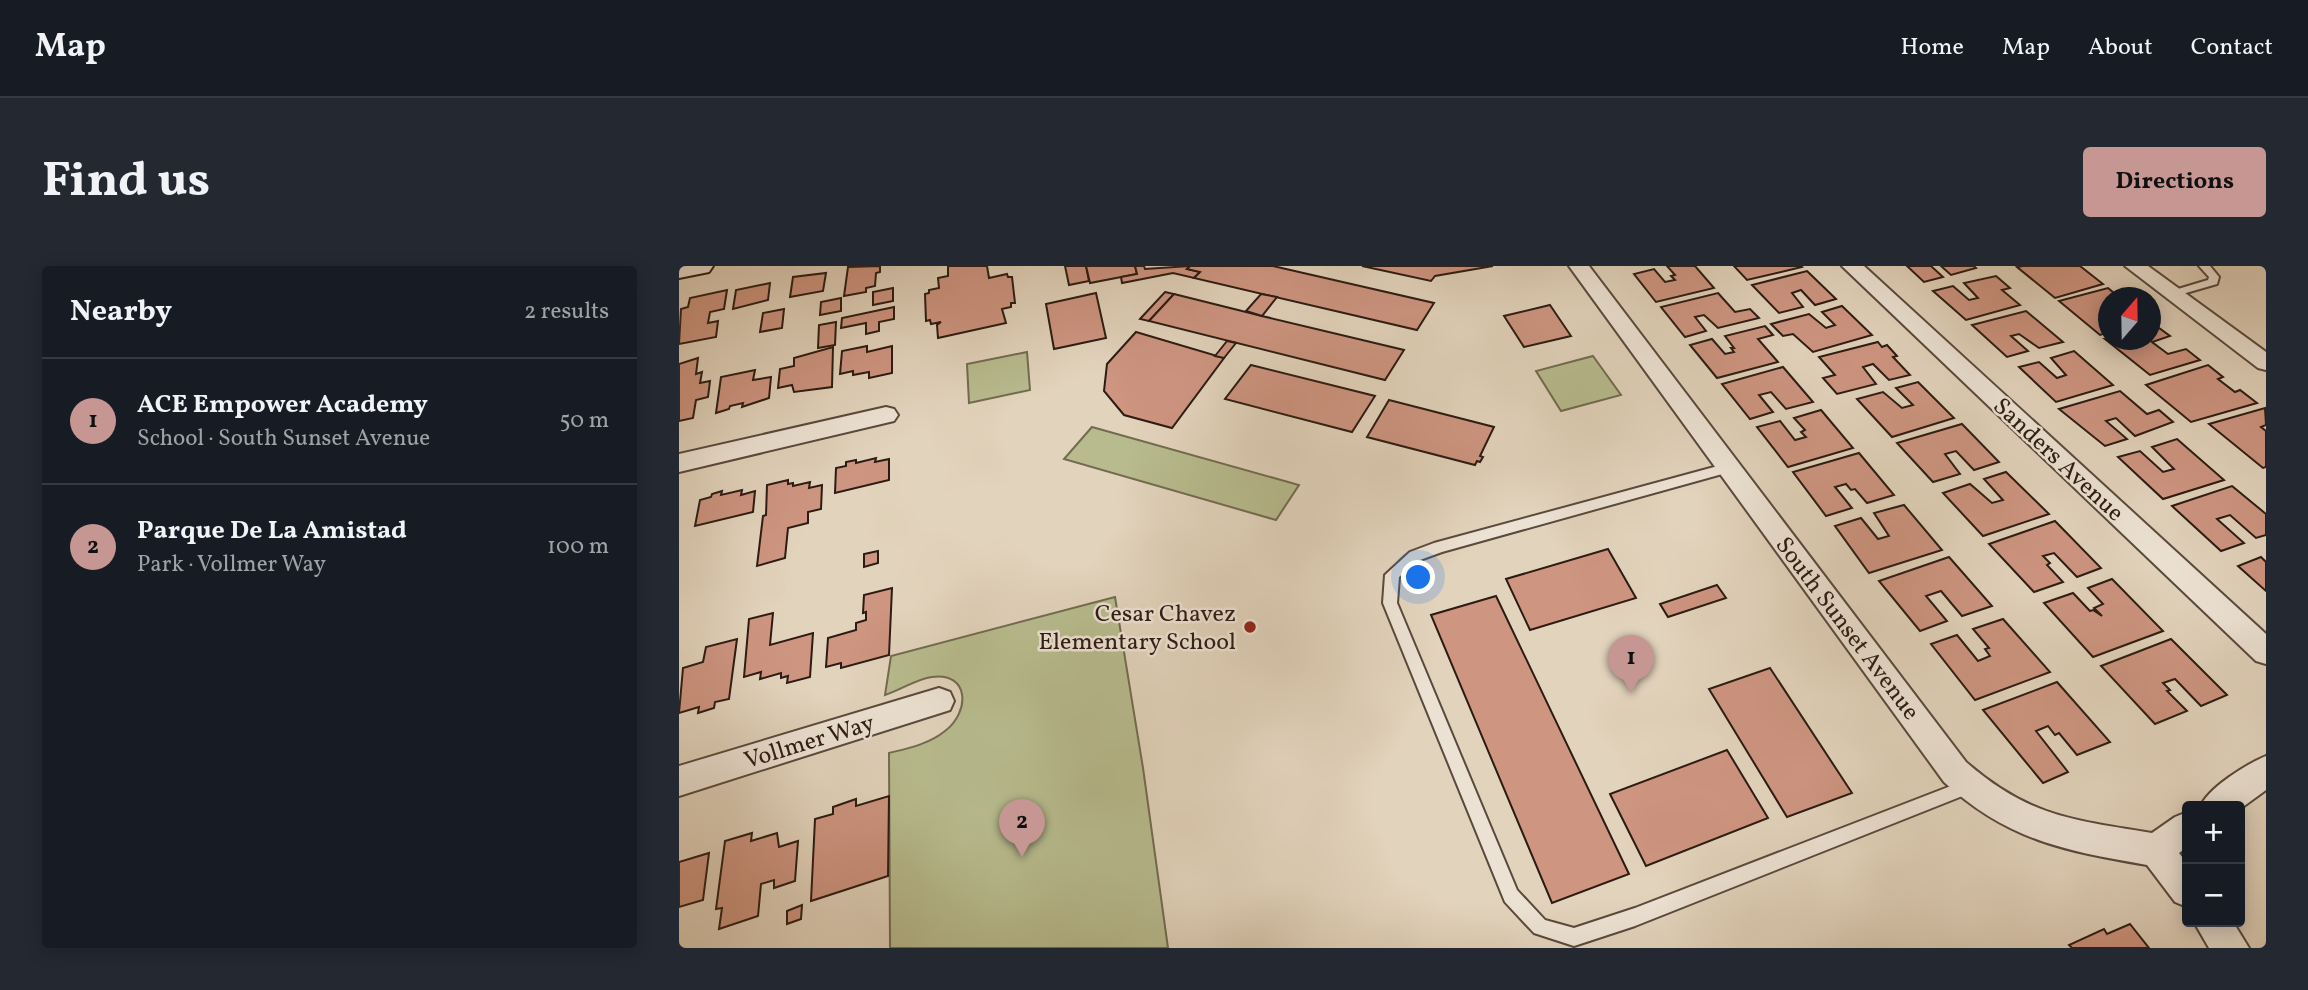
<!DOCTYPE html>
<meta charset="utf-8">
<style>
:root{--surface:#171b24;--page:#242831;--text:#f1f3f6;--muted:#9ea1a6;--line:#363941;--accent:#c59692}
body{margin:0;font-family:Vollkorn,serif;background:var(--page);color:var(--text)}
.controls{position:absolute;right:21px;bottom:21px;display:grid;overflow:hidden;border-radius:7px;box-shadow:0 4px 18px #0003}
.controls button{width:63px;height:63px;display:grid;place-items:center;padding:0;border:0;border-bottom:2px solid var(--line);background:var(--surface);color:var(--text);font:35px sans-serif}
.compass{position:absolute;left:1419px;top:21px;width:63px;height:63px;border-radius:50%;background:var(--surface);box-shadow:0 4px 18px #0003;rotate:20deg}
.you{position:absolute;left:740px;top:312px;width:24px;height:24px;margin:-18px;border:5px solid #fff;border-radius:50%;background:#1a73e8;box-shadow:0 0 0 10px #1a73e833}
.badge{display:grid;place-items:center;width:46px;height:46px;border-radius:50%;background:var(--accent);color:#111;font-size:23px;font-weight:700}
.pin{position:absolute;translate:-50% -58px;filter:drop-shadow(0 2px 4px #0008)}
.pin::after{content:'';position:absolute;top:37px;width:24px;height:21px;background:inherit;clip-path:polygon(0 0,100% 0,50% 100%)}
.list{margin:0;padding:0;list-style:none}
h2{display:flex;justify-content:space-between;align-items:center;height:91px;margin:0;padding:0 28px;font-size:30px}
h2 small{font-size:23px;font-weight:400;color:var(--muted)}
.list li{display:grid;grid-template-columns:46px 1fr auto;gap:21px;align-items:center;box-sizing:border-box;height:126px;padding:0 28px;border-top:2px solid var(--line)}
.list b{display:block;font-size:26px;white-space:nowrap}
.list p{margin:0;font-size:23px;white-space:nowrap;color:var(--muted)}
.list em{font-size:23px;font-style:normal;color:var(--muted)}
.map{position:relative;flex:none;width:1587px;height:682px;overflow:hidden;border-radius:7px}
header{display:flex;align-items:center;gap:42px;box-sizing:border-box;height:98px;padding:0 35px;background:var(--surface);border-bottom:2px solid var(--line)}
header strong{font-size:33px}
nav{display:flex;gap:38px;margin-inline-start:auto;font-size:24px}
.intro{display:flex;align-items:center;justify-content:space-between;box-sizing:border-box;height:168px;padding:0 42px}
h1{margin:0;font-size:49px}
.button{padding:18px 32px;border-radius:7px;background:var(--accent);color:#111;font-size:24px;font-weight:700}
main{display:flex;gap:42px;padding:0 42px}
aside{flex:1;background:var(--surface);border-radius:7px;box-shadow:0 4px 18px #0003}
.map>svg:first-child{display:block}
</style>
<header>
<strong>Map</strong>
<nav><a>Home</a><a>Map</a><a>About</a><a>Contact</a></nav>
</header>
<div class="intro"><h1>Find us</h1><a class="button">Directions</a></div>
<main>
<aside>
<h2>Nearby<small>2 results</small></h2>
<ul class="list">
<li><span class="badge">1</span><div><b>ACE Empower Academy</b><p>School · South Sunset Avenue</p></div><em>50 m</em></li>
<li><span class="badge">2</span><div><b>Parque De La Amistad</b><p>Park · Vollmer Way</p></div><em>100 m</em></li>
</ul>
</aside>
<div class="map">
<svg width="1587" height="682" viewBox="0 0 1587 682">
<rect width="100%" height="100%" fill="#e2d3bc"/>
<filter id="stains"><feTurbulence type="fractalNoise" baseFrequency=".00286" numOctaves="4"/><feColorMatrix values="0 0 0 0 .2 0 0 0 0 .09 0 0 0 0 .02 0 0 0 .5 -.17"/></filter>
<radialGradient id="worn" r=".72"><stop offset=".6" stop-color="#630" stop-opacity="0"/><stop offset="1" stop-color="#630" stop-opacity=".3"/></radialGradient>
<g fill="#b7bb8e" stroke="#726b50" stroke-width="2">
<polygon points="348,86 351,124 290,137 288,98"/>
<polygon points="914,90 942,129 882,145 857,105"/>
<polygon points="413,161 620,219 597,254 385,193"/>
<path d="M436,331L464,502L489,682H211L210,487C230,482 250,478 266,465C291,446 291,406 253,411C237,413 222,424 206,429L212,390Z"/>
</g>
<g fill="#ce9581" stroke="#2c1b13" stroke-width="2">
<polygon points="201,0 201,6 197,7 196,20 187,22 187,26 165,30 169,1"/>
<polygon points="269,0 308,0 310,12 328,8 329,11 333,11 336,37 332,37 332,41 323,43 327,57 259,72 258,59 262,56 252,58 251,54 247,55 246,28 250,27 250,24 260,22 259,12 269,10"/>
<polygon points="386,0 407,0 410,15 390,19"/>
<polygon points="407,0 456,0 458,8 411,17"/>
<polygon points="456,0 465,0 466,3 511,0 508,3 521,6 515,12 494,7 443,17 442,11 458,8"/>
<polygon points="511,0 594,0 755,37 738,64 515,12 521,6 508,3"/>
<polygon points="683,0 814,0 756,10 752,15"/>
<polygon points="988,0 1016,0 1035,22 977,36 955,8 975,3 986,16 996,14 992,10 996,9"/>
<polygon points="1055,0 1122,0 1123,1 1068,14"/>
<polygon points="1228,0 1252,0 1264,11 1245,16"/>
<polygon points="1262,0 1295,0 1297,2 1272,9"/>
<polygon points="1344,0 1401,0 1424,18 1376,32 1338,1"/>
<polygon points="1128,5 1157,33 1136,39 1122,24 1113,27 1124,41 1100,47 1073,19"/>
<polygon points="147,7 144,25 111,31 114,11"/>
<polygon points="1317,10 1331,22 1323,24 1341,39 1287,54 1254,25 1274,20 1290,34 1299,32 1285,17"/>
<polygon points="91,17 89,34 54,43 57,24"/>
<polygon points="214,22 214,35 194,39 194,26"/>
<polygon points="1429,22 1441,32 1430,32 1430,37 1426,38 1430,41 1430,66 1421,69 1380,35"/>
<polygon points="48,24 45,43 31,46 29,57 39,55 37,71 0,78 2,43 9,41 11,32"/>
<polygon points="486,26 495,28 470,55 461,53"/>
<polygon points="417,27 427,72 375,83 367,38"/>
<polygon points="1039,27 1056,46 1071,43 1080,52 1039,62 1025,49 1016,51 1027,65 1006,71 982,41"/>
<polygon points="495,28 583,50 725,84 706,114 470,55"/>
<polygon points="582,28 598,31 583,50 567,45"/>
<polygon points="162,32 162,45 141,49 142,36"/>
<polygon points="871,39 892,70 845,81 825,50"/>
<polygon points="1163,40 1193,69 1134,86 1114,68 1104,70 1092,58 1130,48 1147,62 1156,59 1143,46"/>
<polygon points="215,41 215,53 200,56 200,65 187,68 187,57 162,62 163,52"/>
<polygon points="105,43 103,62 81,66 84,47"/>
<polygon points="1347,45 1384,76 1360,82 1340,68 1332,70 1349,85 1328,91 1293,59"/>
<polygon points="157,56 156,79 139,82 140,59"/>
<polygon points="1476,59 1491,70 1473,76 1489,88 1507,83 1521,94 1471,109 1426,73 1472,74 1472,61"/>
<polygon points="1086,60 1094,69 1079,73 1099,96 1038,112 1011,79 1033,73 1046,88 1055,86 1052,82 1055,82 1046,70"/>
<polygon points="457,66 545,92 493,162 445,149 425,125 428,98"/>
<polygon points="548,75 557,77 545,92 536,90"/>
<polygon points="1199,76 1203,81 1208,79 1218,90 1214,91 1231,109 1210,114 1194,98 1184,101 1197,118 1158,128 1144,112 1156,109 1140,91"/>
<polygon points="188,80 188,86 213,80 213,107 190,112 190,106 174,109 174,105 161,108 163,85"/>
<polygon points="154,81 153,121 115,126 113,119 99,122 101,103 115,100 115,92"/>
<polygon points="1395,85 1434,119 1377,136 1340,101 1360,96 1378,112 1387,109 1372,92"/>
<polygon points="19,92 17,108 23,106 21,117 31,115 29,131 17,134 14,152 0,155 0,98"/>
<polygon points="572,99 696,130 673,166 546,133"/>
<polygon points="1529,99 1544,111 1539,113 1556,126 1561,124 1578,137 1512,156 1467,119"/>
<polygon points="1104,101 1134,136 1107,143 1092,126 1080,129 1094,146 1071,153 1043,118"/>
<polygon points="76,104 74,114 92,111 90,132 63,141 64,137 51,140 50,143 37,147 42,111"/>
<polygon points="1239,116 1275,152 1213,171 1178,133 1204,126 1223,142 1234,139 1217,122"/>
<polygon points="1441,125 1468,148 1480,144 1494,156 1456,170 1437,152 1427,155 1448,173 1426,180 1380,143"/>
<polygon points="710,134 815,161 801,190 804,191 801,196 798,195 796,199 688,171"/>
<polygon points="1586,142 1587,159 1582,161 1587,165 1587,201 1584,202 1530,158"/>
<polygon points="1142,144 1174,182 1109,201 1078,161 1101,155 1116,174 1127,171 1122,166 1126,164 1115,152"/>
<polygon points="1283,158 1320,196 1295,204 1277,185 1266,188 1281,208 1254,216 1218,177"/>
<polygon points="1498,173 1545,214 1484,233 1439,191 1461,185 1484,206 1495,203 1473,181"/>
<polygon points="1180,187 1215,229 1188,237 1176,223 1172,224 1167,218 1156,221 1173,242 1147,250 1114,206"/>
<polygon points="197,192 196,196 210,193 210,214 156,227 157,202 167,200 167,196 177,194 177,197"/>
<polygon points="1327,206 1370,248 1304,270 1264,227 1291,218 1313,237 1324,234 1305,213"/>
<polygon points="109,214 109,218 114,217 114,220 131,216 130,222 143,219 142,243 129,246 129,257 109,262 106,292 78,300 84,250 87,249 88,219"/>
<polygon points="1553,220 1587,248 1587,269 1577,272 1551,249 1538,253 1565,277 1542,285 1493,240"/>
<polygon points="63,224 62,229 76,225 74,246 16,260 21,234 32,231 33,228 43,225 42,229"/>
<polygon points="1225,239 1263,284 1190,307 1156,260 1182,252 1199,273 1210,270 1195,247"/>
<polygon points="1376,255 1422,302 1398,311 1375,287 1364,290 1371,297 1368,299 1384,316 1355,326 1310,278"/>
<polygon points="929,283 957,332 851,364 827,313"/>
<polygon points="199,285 199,297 185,301 185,288"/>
<polygon points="1270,291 1313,340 1283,350 1262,325 1247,330 1268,355 1241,365 1200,315"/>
<polygon points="1582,291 1587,296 1587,325 1559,300"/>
<polygon points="1433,313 1484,365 1414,391 1365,337 1394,327 1411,345 1414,344 1423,350 1415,342 1424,338 1409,322"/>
<polygon points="1038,319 1047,332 989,351 981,338"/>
<polygon points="213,322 210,389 162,402 162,397 147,401 149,372 177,364 177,357 187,354 187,346 184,347 185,329"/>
<polygon points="817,330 950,608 873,637 752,349"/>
<polygon points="94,347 91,379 134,367 131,411 108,417 109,410 102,412 102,407 81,413 82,406 65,411 70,353"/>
<polygon points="1324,353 1371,406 1296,434 1252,378 1278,369 1299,395 1311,390 1306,383 1310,382 1294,363"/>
<polygon points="58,373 50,433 36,436 35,442 19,447 20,441 0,447 4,402 24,396 27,381"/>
<polygon points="1492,373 1548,429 1522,440 1496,413 1484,417 1491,424 1488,425 1508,445 1476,458 1422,400"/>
<polygon points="1091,402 1173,527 1108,551 1030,423"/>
<polygon points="1378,416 1431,476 1398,489 1380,467 1376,469 1369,460 1357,465 1389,506 1364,517 1304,444"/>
<polygon points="1048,484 1089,552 967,600 931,528"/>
<polygon points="210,530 209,610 132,635 136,553 154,548 154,541 177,533 177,540"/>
<polygon points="73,567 72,575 98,567 100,581 119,575 116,615 95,622 95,614 82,618 79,650 40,663 43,642 37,643 46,575"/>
<polygon points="30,587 24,634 0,641 0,596"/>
<polygon points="123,639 122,653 108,658 108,645"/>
<polygon points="1451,658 1470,682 1393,682 1390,679 1425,663 1428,668"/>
</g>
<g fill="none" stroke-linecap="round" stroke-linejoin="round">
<g stroke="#5a493d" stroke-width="4">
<g id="lane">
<polygon points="1520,0 1531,0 1540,11 1538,18 1493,31 1489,30 1489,26 1529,14 1530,11"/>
<polygon points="1050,197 1056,202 1054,205 763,286 741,294 720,311 718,337 838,624 866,654 895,662 956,642 1290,513 1296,515 1298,520 1296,525 956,660 895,680 855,667 826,636 704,337 706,309 731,286 755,277"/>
</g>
</g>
<g stroke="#5a493d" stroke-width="4">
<g id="street">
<path d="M890,0H910L1287,496C1350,551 1394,554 1473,567L1496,551L1508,546V581L1500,587L1508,597V641L1496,636L1468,599C1386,585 1328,574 1265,516Z"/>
<polygon points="1163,0 1185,0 1587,368 1587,398 1577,395"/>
<polygon points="1446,0 1469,0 1587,86 1587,104 1579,102"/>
<polygon points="207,141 215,143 219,149 215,155 0,206 0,188"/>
<polygon points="260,422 271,426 275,435 271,444 0,530 0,500"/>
<path d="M1587,490V524L1561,543V540H1522C1529,522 1568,498 1587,490Z"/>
<polygon points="1515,656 1554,656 1570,682 1530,682"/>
</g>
</g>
<g stroke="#2c1b13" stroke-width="4">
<polygon id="secondary" points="0,0 34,0 30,6 0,12"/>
</g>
<use href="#lane" fill="#ece2d3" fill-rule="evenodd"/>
<use href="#street" fill="#ece2d3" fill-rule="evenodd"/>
<use href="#secondary" fill="#ece2d3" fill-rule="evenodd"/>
</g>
<circle fill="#8f2418" stroke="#ece2d3" stroke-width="2.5" cx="571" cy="361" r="7"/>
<g text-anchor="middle" stroke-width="5" stroke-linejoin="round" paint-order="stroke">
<g font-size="24" fill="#2c1b13" stroke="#ece2d3">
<text transform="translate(1380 193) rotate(43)" y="8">Sanders Avenue</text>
<text transform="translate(1169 362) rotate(53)" y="8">South Sunset Avenue</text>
<text transform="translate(130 475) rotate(-17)" y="8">Vollmer Way</text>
</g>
<g font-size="24" fill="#2c1b13" stroke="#ece2d3" text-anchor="end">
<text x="557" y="355">Cesar Chavez<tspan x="557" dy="28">Elementary School</tspan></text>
</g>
</g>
<rect width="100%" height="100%" filter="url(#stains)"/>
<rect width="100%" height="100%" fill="url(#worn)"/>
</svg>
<div class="controls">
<button>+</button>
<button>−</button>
</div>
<svg class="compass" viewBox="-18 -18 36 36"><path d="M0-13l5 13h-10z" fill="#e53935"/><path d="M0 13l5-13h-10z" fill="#9ea1a6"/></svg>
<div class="you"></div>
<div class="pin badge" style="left:952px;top:427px">1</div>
<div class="pin badge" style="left:343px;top:591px">2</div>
</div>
</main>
